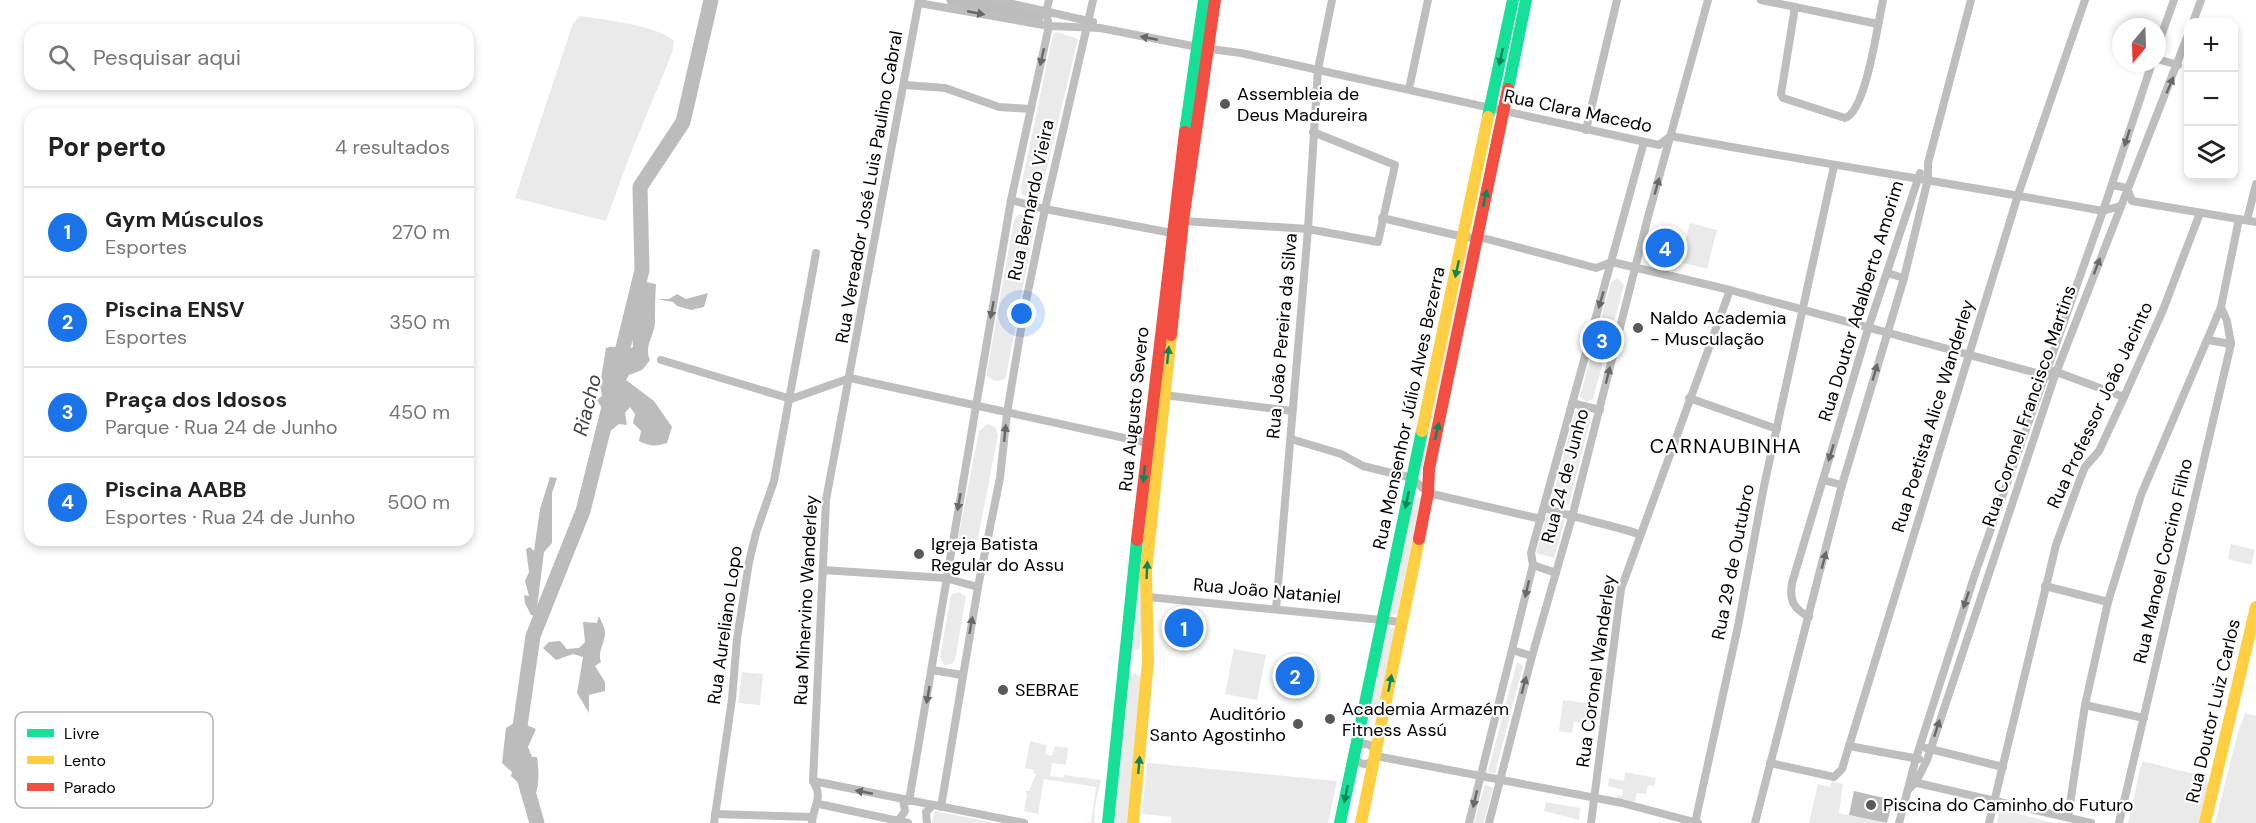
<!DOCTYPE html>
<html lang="pt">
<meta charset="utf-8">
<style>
:root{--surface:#fff;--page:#f6f6f6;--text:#222;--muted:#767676;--line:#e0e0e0;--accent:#1a73e8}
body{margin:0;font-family:"DM Sans",sans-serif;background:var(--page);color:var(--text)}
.controls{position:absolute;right:18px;top:18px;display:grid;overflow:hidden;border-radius:12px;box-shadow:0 3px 9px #0003}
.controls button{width:54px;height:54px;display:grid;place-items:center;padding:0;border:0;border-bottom:2px solid var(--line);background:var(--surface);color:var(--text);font:30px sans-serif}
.compass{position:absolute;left:2112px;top:18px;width:54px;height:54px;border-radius:50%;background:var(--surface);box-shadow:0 3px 9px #0003;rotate:199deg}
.you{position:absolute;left:1022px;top:314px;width:21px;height:21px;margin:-15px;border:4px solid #fff;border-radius:50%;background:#1a73e8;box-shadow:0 0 0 9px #1a73e833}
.badge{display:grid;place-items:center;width:39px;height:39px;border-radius:50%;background:var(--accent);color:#fff;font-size:20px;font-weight:700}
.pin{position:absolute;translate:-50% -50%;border:3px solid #fff;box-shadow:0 2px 6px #0006}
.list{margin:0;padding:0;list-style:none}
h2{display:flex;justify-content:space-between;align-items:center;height:78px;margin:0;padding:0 24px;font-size:26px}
h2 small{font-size:20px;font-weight:400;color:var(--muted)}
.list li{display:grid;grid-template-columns:39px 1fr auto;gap:18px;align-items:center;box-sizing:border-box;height:90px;padding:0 24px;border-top:2px solid var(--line)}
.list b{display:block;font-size:22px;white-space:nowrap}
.list p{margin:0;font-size:20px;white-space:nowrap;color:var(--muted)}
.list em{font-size:20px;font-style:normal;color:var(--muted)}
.icon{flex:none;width:33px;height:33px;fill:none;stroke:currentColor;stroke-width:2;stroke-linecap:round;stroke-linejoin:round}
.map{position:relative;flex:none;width:2256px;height:823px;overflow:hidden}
.search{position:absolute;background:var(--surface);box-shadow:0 3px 9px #0003;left:24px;top:24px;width:450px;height:66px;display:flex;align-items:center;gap:15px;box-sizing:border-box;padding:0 21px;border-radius:18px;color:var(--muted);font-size:22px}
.panel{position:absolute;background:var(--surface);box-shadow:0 3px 9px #0003;left:24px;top:108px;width:450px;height:438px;border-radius:18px}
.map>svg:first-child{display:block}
</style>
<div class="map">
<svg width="2256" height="823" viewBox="0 0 2256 823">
<rect width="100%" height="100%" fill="#fff"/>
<g fill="#eaeaea">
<path d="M580,16C604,20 657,25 674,41L672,53L628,160L606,221L515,198L573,23Z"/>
<polygon points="1057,32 1078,39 1041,193 1037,198 1029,199 1022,194 1021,187 1053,34"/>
<polygon points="1026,214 1033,218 1035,224 1006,376 1004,380 995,381 987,376 987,371 1014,220 1018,215"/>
<polygon points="1690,223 1717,230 1707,269 1680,262"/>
<polygon points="1466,246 1470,247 1423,464 1421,463"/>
<polygon points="1618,278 1624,285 1593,399 1586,402 1580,396 1611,282"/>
<polygon points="1584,411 1591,417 1569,504 1561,507 1552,500 1575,412"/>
<polygon points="988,424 996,428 998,435 977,543 958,539 979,431"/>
<polygon points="1151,451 1140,649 1132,651 1150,452"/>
<polygon points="1414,497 1421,498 1397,614 1393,615 1390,613"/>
<polygon points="1547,515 1565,520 1554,558 1536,553"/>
<polygon points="2231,544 2255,550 2251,565 2228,559"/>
<polygon points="959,592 966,597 955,660 952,664 945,665 940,657 951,595"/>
<polygon points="1387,627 1395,628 1377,716 1373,718 1367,715"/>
<polygon points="1234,649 1266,655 1257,700 1225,694"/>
<polygon points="1517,662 1523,666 1495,773 1490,773 1488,771"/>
<polygon points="742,672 763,674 760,705 738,703"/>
<polygon points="1135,673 1141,678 1127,823 1114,823 1129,676"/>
<polygon points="1563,700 1594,704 1591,724 1574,722 1572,733 1559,731"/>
<polygon points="2245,713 2256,716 2256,823 2215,823 2237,736"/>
<polygon points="1030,741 1047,745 1045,754 1052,756 1055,746 1068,748 1066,765 1052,763 1050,776 1064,778 1064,775 1101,780 1094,811 1095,823 1080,822 1091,822 1096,787 1044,779 1038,814 1024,811 1027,794 1025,791 1029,791 1036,774 1033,773 1034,770 1025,768"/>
<polygon points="2142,761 2206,777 2208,784 2200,823 2128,823"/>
<polygon points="1147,763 1149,763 1337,781 1328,823 1171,823 1171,817 1142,814"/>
<polygon points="1625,772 1656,778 1654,786 1648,785 1646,794 1637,793 1635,802 1617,798 1617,795 1622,796 1623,790 1608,786 1609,778 1624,781"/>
<polygon points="1832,781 1843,784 1839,813 1885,823 1809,823 1818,784 1830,787"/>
<polygon points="1485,784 1493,788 1484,823 1474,823"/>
<polygon points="1546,802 1580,808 1579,820 1544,811"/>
<polygon points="2000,809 2054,823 1997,823"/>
<polygon points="935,811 996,823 932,823"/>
</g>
<g fill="#bcbcbc">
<path d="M646,282L656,284C655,297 655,309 655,323C654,336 644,346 650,360L642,370L629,375L626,380L654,401L672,427L667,443C656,447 649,446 639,441L641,431L633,423L635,414L630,407L625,413L627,425L619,424L608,433L605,430L612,410L602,408L597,400L602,396L600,385L606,348C615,344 625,352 633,347L632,333L623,331L622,326L633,323V318L627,315L628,303L642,293Z"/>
<polygon points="708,293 704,307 691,310 677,306 673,302 657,299 669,299 677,294 686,299"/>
<polygon points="550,477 557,478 552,493 552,543 544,552 536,616 531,615 525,603 524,595 529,596 525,581 529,572 526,549 530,547 534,551 540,509"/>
<path d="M599,616C601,621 604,626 605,631C606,643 597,650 601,662L595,666L605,682V691L589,695V713L577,693L583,657L573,654L556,660L543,648L549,642L560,641L567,649L579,648L585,642L583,622L597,623Z"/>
<polygon points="1292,658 1308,663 1299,695 1283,690"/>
<path d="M517,721L536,729L528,747L532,757H537C539,772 540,787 533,800L520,793L523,787L511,776L512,772L502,763L506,728Z"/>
<polygon points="1854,791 1893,800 1887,823 1849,815"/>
</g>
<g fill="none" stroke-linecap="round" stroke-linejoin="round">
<g stroke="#bcbcbc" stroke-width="15">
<polyline points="954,0 1036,17"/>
<polyline points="618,368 642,270 640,187 683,122 711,0"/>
<polyline points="518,740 533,636 583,511 613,391"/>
<polyline points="525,781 537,823"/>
</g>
<g stroke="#bebebe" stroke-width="8">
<polyline points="995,0 1093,22"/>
<polyline points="1761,0 1878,24"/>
<path d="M919,3L1049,26L1100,28L1203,48L1241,53L1659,145L1671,136C1815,163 1959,184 2103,211L2120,206"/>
<path d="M1795,7L1781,94L1783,98L1845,118C1866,112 1878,22 1883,0"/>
<polyline points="2193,22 2201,0"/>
<polyline points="2157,48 2174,0"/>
<polyline points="2157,59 2178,65"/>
<polyline points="905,85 945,88 999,107 1031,109"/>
<polyline points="1409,89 1428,0"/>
<polyline points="1586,130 1617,0"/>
<polyline points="2112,185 2127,188 2132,201 2256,222"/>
<polyline points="1011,200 1045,209 1172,233"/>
<polyline points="1382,218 1464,237 1487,239 1596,268 1612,262 1730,290 2051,377"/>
<polyline points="2247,220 2256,184"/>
<polyline points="1183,221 1308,229 1378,242 1395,165 1313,132"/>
<polyline points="1887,273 1904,278"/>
<polyline points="2208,340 2231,344"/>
<polyline points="661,360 791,399"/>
<polyline points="2054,371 2124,397"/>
<polyline points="850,378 1152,444"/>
<polyline points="1164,395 1292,411"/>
<polyline points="1689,398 1777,429"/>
<polyline points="791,399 850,378"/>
<polyline points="1572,403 1600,410"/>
<polyline points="1291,439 1341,454 1363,466 1412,478 1428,493 1541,519"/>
<polyline points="1823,480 1842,485"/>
<path d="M1544,508C1576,518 1607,524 1639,534"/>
<polyline points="1533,565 1556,573"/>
<polyline points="823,570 945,578 978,587"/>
<polyline points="2045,586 2108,602"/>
<polyline points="1148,597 1402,622"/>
<polyline points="1276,609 1308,229 1318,69 1332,0"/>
<path d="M1809,617C1794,609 1789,601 1792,583L1868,329L1920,173"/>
<polyline points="1512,650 1532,656"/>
<polyline points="932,670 962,675"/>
<polyline points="2085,705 2144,718"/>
<circle cx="1365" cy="754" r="10"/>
<polyline points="1849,746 1919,759"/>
<polyline points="1926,748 2003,767"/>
<polyline points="1376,756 1622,803 1698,823"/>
<polyline points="1770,763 1834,777 1842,769 2018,195 2085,0"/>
<polyline points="813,781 1024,823"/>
<polyline points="1913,782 2091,823"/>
<polyline points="1908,790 1916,782 1927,760 2054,378 2188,35"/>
<polyline points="909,801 1011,200 1049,26 1046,12 1049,0"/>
<polyline points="819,804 908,823"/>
<polyline points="941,807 978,587 1000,478 1007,413 1024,311 1045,209 1093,0"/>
<polyline points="715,814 812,817"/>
<polyline points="2068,817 2085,705 2108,602 2141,495 2221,307 2239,219"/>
<polyline points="898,821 905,811 903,799"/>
<polyline points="714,823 732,699 737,639 749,562 756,533 774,481 816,253"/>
<path d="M812,823C813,806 824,798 813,781L826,500L919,0"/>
<polyline points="927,823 926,812 933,805"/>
<polyline points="1469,823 1533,565 1531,553 1644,142"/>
<polyline points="1489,823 1532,656 1572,517 1648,217 1708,0"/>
<polyline points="1591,823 1621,589 1730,290"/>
<polyline points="1695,823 1738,626 1764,486 1834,166"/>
<polyline points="1755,823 1842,485 1904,278 1928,179 1928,163 1971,0"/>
<polyline points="1899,823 1916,758 1975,574 2103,211 2152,63"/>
<polyline points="1989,823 2056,545 2079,482 2085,467 2099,451 2124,397 2163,310 2200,213"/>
<polyline points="2119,823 2231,344 2227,321 2221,307"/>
</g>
<g stroke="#16e098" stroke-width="12">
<polyline points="1508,89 1526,0"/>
<polyline points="1488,117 1513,0"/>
<polyline points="1185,132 1204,0"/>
<polyline points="1108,823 1137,540"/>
<polyline points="1340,823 1422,431"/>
</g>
<g stroke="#ffcf43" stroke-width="12">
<polyline points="1422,431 1488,117"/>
<polyline points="1133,823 1148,661 1146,572 1171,335"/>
<polyline points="1361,823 1419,539"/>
<polyline points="2205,823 2256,607"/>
</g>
<g stroke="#f24e42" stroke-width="12">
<polyline points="1171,335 1183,221 1215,0"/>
<polyline points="1419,539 1428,493 1429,469 1508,89"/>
<polyline points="1137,540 1185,132"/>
</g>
</g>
<defs><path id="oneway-solid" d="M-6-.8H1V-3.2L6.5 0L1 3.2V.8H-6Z" transform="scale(1.5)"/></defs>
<g fill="#686868">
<use href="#oneway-solid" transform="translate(976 13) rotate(11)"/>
<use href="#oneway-solid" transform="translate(1149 38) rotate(-169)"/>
<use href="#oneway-solid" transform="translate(1042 57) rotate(103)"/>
<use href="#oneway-solid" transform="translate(2170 85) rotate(-67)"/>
<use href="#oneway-solid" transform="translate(2127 138) rotate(108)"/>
<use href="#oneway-solid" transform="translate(1657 186) rotate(-74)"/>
<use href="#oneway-solid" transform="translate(2097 266) rotate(-69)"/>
<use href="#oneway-solid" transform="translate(1601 300) rotate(106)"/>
<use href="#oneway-solid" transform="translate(992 310) rotate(100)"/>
<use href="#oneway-solid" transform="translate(1875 372) rotate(-74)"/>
<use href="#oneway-solid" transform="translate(1608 375) rotate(-76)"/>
<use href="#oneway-solid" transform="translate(1005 433) rotate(-84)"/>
<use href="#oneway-solid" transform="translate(1831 453) rotate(107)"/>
<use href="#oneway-solid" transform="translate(959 502) rotate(100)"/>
<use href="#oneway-solid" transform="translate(1824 560) rotate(-75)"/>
<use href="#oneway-solid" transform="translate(1527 589) rotate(103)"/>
<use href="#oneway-solid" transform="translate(1966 600) rotate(108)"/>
<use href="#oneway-solid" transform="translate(971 625) rotate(-80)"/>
<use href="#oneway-solid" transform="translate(1524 685) rotate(-75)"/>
<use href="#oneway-solid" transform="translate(928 695) rotate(100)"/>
<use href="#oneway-solid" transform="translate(1937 728) rotate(-72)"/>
<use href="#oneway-solid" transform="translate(864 792) rotate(-169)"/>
<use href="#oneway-solid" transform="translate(1475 799) rotate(103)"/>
</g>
<g fill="#0d865b">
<use href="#oneway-solid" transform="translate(1501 57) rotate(102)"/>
<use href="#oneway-solid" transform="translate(1485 198) rotate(-78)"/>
<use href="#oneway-solid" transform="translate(1457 269) rotate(102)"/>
<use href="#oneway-solid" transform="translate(1168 355) rotate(-84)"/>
<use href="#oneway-solid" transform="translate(1437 431) rotate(-77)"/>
<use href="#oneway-solid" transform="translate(1144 474) rotate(95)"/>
<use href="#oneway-solid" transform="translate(1407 500) rotate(102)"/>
<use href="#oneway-solid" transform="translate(1147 570) rotate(-87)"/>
<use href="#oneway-solid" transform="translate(1390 683) rotate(-79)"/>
<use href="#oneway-solid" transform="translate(1139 765) rotate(-85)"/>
<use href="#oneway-solid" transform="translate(1346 794) rotate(102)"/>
</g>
<g fill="#595959" stroke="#fff" stroke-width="2">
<circle cx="1225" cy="104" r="6"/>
<circle cx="1638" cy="328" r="6"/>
<circle cx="919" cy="554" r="6"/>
<circle cx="1003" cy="690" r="6"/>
<circle cx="1330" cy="719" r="6"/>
<circle cx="1298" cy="724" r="6"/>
<circle cx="1871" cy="805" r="6"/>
</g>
<g text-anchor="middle" stroke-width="4.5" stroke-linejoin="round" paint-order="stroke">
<g font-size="18" fill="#000" stroke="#fff" text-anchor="start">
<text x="1237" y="100">Assembleia de<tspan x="1237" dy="21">Deus Madureira</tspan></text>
<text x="1650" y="324">Naldo Academia<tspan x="1650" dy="21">- Musculação</tspan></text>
<text x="931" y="550">Igreja Batista<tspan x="931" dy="21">Regular do Assu</tspan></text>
<text x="1015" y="696">SEBRAE</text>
<text x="1342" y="715">Academia Armazém<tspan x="1342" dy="21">Fitness Assú</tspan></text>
<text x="1286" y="720" text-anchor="end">Auditório<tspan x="1286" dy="21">Santo Agostinho</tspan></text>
<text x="1883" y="811">Piscina do Caminho do Futuro</text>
</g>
<g font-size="18" fill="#000" stroke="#fff">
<text transform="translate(1578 111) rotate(12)" y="6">Rua Clara Macedo</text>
<text transform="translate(869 187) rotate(-80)" y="6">Rua Vereador José Luis Paulino Cabral</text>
<text transform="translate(1031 200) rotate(-78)" y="6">Rua Bernardo Vieira</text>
<text transform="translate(1861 301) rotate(-73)" y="6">Rua Doutor Adalberto Amorim</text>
<text transform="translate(1282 336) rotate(-85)" y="6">Rua João Pereira da Silva</text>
<text transform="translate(2100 405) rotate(-65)" y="6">Rua Professor João Jacinto</text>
<text transform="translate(2029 406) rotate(-71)" y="6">Rua Coronel Francisco Martins</text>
<text transform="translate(1409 408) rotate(-78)" y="6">Rua Monsenhor Júlio Alves Bezerra</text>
<text transform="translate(1134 409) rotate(-84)" y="6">Rua Augusto Severo</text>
<text transform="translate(1933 416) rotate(-73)" y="6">Rua Poetista Alice Wanderley</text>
<text transform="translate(1565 476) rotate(-75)" y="6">Rua 24 de Junho</text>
<text transform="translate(2163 561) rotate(-77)" y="6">Rua Manoel Corcino Filho</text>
<text transform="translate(1733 562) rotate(-79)" y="6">Rua 29 de Outubro</text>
<text transform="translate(1267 591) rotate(5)" y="6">Rua João Nataniel</text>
<text transform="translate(806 600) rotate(-87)" y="6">Rua Minervino Wanderley</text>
<text transform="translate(725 625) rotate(-82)" y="6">Rua Aureliano Lopo</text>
<text transform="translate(1596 671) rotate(-82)" y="6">Rua Coronel Wanderley</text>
<text transform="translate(2213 711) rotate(-77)" y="6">Rua Doutor Luiz Carlos</text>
</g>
<g font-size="20" font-style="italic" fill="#414141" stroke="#fff">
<text transform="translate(587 405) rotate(-76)" y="7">Riacho</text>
</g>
<g font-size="20" letter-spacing="1.5" fill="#000" stroke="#fff">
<text x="1726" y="453">CARNAUBINHA</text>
</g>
</g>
<rect x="15" y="712" width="198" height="96" rx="9" fill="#fff" stroke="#b2b2b2" stroke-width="1.5"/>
<rect x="27" y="729" width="27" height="8" fill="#16e098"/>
<rect x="27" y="756" width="27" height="8" fill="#ffcf43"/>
<rect x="27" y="783" width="27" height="8" fill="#f24e42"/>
<g font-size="16" fill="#000">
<text x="64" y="739">Livre</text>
<text x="64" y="766">Lento</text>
<text x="64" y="793">Parado</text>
</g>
</svg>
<div class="controls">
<button>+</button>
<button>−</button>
<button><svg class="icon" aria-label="layers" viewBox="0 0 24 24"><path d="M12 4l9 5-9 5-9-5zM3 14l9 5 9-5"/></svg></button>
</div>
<svg class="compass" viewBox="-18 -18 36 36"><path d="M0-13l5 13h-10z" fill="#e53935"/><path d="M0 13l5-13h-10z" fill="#767676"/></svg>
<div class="you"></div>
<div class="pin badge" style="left:1184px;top:628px">1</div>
<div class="pin badge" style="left:1295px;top:676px">2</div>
<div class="pin badge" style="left:1602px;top:340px">3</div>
<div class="pin badge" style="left:1665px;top:248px">4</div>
<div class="search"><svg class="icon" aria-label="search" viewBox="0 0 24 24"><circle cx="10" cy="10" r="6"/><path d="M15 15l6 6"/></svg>Pesquisar aqui</div>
<section class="panel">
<h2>Por perto<small>4 resultados</small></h2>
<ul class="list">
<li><span class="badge">1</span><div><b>Gym Músculos</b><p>Esportes</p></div><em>270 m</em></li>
<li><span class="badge">2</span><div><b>Piscina ENSV</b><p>Esportes</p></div><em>350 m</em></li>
<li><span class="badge">3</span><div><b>Praça dos Idosos</b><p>Parque · Rua 24 de Junho</p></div><em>450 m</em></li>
<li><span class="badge">4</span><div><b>Piscina AABB</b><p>Esportes · Rua 24 de Junho</p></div><em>500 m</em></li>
</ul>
</section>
</div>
